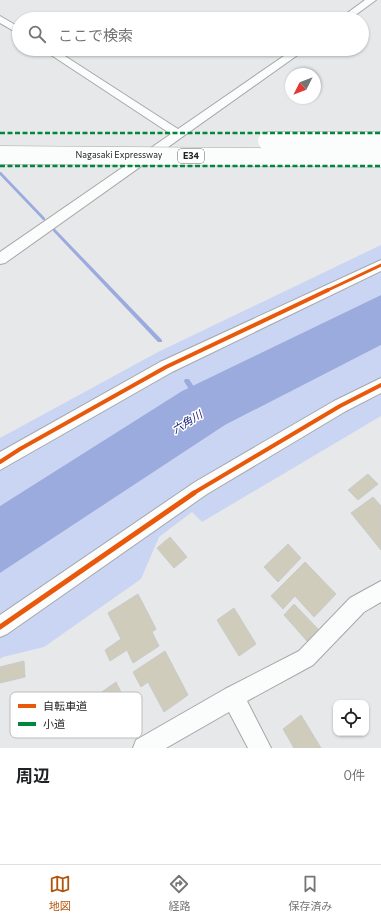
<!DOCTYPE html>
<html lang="ja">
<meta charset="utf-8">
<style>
:root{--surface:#fff;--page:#f2f2f2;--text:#202124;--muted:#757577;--line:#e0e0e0;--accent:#b45309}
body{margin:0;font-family:Commissioner,"Noto Sans JP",sans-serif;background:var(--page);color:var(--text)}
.controls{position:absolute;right:12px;bottom:12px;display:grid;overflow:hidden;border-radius:8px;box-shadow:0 1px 3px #0004}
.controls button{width:36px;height:36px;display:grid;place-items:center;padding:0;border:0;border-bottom:1px solid var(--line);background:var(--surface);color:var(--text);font:20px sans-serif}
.compass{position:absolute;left:285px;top:68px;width:36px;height:36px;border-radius:50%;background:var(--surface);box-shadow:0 1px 3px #0004;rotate:228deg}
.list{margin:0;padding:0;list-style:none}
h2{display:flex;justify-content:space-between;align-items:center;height:52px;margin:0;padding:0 16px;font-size:17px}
h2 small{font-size:13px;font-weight:400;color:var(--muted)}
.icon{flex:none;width:22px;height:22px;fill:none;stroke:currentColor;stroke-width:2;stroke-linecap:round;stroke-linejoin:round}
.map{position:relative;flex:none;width:381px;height:748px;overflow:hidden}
.search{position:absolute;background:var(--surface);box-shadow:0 1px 3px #0004;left:12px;right:12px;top:12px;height:44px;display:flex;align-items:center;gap:10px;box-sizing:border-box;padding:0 14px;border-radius:22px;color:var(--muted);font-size:15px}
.sheet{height:116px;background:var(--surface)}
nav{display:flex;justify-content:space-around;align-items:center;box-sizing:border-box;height:56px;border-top:1px solid var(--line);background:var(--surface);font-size:11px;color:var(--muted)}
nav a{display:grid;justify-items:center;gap:2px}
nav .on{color:var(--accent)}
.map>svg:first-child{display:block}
</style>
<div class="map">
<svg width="381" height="748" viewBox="0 0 381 748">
<rect width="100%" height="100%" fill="#e7e8ea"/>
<g fill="#cad5f3">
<polygon points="381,245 381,295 182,391 0,506 0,438 158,352"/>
<polygon points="381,345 381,416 202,522 192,512 159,537 141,579 44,647 3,657 0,659 0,573 225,425"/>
</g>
<polygon fill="#9babde" points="381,295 381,345 225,425 0,573 0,506 182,391"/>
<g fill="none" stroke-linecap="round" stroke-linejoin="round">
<g fill="#9babde" fill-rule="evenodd">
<polygon points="0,172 1,172 45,218 45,220 43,220 0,175"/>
<polygon points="53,229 55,229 162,340 162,342 158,342 53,231"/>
<polygon points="185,379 189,379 196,390 197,392 196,394 192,394 185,383 184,381"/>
</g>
</g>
<g fill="#cfccbc" stroke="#cacacb">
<polygon points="368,474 378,484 358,500 348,490"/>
<polygon points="373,497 381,506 381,550 351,513"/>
<polygon points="170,537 187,557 174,568 157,548"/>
<polygon points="288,544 301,558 278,582 264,567"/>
<polygon points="305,562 336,594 314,617 295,596 283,609 271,596"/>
<polygon points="138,594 156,629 152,632 159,646 133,663 127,650 110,661 105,650 121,639 108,613"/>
<polygon points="294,604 318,629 307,641 284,615"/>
<polygon points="234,608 256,644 239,656 217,620"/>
<polygon points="165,651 188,695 164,712 148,682 141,687 133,672"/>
<polygon points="24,661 25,677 0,683 0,667"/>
<polygon points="116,682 130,711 110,726 96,696"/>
<polygon points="301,715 321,748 294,748 283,729"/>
</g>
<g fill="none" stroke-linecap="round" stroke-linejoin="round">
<g stroke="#a7a7a9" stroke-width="2">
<g id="street">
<polygon points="365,0 376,0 350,19 339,19"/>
<polygon points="0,16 19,27 19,34 0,23"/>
<polygon points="42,49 54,49 178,129 294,49 306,49 5,263 0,264 0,252 171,134"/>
<polygon points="381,260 381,271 172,372 0,470 0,452 160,362"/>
<polygon points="381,378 381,393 346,411 207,494 7,634 0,637 0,615 195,482 334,401"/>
<polygon points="381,581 381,602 364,612 313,665 247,701 271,748 248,748 229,712 166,748 133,748 136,740 225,689 299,651 350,598"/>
</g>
</g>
<use href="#street" fill="#fbfcfc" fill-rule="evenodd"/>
<g stroke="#a7a7a9" stroke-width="19" stroke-linecap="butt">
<g id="highway-bridge">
<polyline points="267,141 381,141"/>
<polyline points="0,155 381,158"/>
</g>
</g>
<use href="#highway-bridge" stroke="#fbfcfc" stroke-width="18"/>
<g stroke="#00873e" stroke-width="2.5" stroke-dasharray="5 2.5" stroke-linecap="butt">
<polyline points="0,133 381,133"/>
<polyline points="0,166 381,166"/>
</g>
<g stroke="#fff" stroke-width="5">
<polyline id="cycleway-far2" points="326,291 381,265"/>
</g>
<g stroke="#fff" stroke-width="6">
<g id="cycleway-far1">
<polyline points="0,462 20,449 166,367 328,290"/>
<polyline points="192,494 340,406 381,385"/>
</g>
</g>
<g stroke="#fff" stroke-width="8">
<polyline id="cycleway" points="0,627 194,493"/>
</g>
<use href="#cycleway-far2" stroke="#e8590c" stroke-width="3"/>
<use href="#cycleway-far1" stroke="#e8590c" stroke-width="4"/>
<use href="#cycleway" stroke="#e8590c" stroke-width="5"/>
</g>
<g text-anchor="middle" stroke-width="3" stroke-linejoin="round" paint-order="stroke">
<g font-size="9" fill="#1f2021" stroke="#fff">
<text x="119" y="158">Nagasaki Expressway</text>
</g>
<rect fill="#fff" stroke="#626364" stroke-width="1" x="178" y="149" width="26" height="14" rx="3"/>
<g font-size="9" font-weight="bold" fill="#1f2021">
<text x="191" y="159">E34</text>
</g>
<g font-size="11" font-style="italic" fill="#141d70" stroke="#fff">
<text transform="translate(187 422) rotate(-31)" y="4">六角川</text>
</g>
</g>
<rect x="10" y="692" width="132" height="46" rx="6" fill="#fff" stroke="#bcbcbc" stroke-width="1"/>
<rect x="18" y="704" width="18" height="4" fill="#e8590c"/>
<rect x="18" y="722" width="18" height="4" fill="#00873e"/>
<g font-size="11" fill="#1f2021">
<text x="43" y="710">自転車道</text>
<text x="43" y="728">小道</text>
</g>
</svg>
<div class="controls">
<button><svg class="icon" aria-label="locate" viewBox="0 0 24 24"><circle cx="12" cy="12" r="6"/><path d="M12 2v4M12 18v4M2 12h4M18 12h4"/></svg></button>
</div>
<svg class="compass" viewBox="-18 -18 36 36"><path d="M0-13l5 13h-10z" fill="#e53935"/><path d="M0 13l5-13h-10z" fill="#757577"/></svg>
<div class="search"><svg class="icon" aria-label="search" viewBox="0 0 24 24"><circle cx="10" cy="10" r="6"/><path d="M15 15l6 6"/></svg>ここで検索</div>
</div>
<section class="sheet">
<h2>周辺<small>0件</small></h2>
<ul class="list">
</ul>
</section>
<nav>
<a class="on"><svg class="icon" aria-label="map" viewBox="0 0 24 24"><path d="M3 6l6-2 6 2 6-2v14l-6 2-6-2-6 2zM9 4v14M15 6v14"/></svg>地図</a>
<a><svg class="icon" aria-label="directions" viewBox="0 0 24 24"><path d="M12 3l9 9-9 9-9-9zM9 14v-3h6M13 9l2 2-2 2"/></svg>経路</a>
<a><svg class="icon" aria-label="saved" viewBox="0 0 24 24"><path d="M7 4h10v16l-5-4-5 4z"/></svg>保存済み</a>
</nav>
